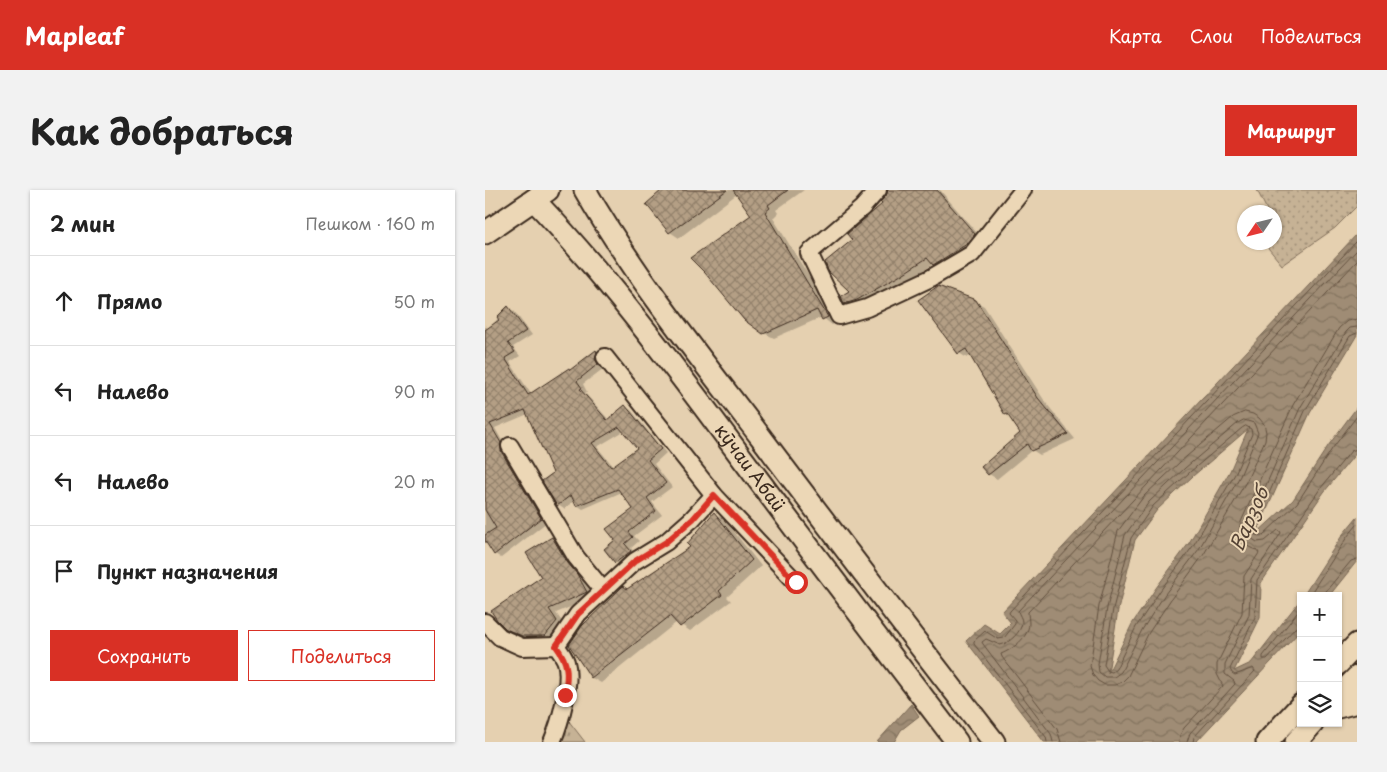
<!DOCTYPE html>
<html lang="ru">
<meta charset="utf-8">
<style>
:root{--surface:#fff;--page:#f2f2f2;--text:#222;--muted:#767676;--line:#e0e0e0;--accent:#d93025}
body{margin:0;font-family:"Playpen Sans",sans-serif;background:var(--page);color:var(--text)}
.controls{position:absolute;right:15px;bottom:15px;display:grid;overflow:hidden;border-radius:0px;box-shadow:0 1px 4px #0004}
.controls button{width:45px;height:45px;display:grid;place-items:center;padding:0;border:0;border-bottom:1px solid var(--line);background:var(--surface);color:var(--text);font:25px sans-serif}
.compass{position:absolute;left:752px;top:15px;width:45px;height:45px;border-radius:50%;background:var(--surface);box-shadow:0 1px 4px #0004;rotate:235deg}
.stop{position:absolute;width:15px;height:15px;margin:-11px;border:4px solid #d93025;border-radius:50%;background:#fff}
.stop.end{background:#d93025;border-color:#fff;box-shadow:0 1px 5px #0008}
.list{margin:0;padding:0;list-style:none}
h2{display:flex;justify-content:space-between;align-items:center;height:65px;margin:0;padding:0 20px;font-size:21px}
h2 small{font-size:16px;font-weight:400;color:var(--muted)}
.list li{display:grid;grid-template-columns:32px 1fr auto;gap:15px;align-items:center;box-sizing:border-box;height:90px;padding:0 20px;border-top:1px solid var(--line)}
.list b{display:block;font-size:19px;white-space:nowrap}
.list em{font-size:16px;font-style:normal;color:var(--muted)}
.actions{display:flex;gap:10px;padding:15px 20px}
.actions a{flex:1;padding:11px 0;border:1px solid var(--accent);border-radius:0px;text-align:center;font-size:18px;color:var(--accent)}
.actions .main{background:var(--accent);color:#fff}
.icon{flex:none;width:28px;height:28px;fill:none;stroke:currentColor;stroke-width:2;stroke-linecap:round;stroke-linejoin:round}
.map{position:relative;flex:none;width:872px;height:552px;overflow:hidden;border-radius:0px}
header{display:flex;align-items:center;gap:30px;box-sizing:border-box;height:70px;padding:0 25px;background:var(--accent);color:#fff}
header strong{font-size:24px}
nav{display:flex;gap:28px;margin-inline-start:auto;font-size:18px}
.intro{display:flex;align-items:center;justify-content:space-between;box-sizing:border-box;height:120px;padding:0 30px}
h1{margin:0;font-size:35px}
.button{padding:12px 22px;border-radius:0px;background:var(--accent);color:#fff;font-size:18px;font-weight:700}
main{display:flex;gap:30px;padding:0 30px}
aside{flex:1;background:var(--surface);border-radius:0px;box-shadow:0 1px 4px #0004}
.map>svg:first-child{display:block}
</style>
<header>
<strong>Mapleaf</strong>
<nav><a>Карта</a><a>Слои</a><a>Поделиться</a></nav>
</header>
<div class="intro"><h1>Как добраться</h1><a class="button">Маршрут</a></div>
<main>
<aside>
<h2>2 мин<small>Пешком · 160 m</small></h2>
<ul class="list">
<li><svg class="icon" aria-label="ahead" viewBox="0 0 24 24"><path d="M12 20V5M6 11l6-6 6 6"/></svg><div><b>Прямо</b></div><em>50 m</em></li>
<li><svg class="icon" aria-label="left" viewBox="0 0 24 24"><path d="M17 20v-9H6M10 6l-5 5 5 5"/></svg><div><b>Налево</b></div><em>90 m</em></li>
<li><svg class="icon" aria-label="left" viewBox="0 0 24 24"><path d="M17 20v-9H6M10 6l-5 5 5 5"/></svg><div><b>Налево</b></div><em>20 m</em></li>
<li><svg class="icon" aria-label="arrive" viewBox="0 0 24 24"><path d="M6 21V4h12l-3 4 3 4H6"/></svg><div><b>Пункт назначения</b></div></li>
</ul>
<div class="actions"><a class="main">Сохранить</a><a>Поделиться</a></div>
</aside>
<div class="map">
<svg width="872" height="552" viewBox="0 0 872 552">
<defs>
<pattern id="grass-dots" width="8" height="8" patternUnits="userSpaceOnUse" patternTransform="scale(1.25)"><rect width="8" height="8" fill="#c6b295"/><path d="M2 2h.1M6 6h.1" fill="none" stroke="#a29179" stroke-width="1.8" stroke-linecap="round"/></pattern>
<pattern id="park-tufts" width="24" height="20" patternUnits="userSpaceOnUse" patternTransform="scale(1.25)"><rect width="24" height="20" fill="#c6b295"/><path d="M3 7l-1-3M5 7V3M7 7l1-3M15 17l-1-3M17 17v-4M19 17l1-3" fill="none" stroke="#a29179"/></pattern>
<pattern id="water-waves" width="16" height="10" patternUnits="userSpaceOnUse" patternTransform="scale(1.25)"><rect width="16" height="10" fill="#9f8c74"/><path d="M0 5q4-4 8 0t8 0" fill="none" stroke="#83735f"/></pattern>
<pattern id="building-cross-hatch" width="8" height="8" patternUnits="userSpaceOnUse" patternTransform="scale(1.25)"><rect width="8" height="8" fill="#b49f85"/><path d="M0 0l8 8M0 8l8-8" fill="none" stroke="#94826c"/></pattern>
</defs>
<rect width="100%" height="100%" fill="#e5d0b0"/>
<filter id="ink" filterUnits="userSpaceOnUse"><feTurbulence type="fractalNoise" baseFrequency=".02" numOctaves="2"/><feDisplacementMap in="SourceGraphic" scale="10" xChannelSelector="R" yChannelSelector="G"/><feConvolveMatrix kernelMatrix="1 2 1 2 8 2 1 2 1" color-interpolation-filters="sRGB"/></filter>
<g filter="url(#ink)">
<polygon fill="url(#grass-dots)" stroke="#806e5a" points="772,0 872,0 872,16 850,38 797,75 779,53 789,52 789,22 783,22"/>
<polygon fill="url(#park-tufts)" stroke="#806e5a" points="83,530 100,552 72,552"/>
<g fill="url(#water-waves)" stroke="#776552" fill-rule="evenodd">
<path d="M872,44V145L825,223L771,344L808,310L843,256L872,217V262L839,302L776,393L775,428L749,481L766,473L816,409V440L711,552H559L481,451L499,434L515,444L526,433L517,422ZM763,239L745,281L704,353L671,398L647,434L623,483L633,420L650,350L672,320L708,286Z"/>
<polygon points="872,327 872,371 844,406 818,406 858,344"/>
<polygon points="426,514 434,526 416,540 409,552 392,552"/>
</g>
<g fill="#0003" fill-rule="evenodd">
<polygon points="179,0 319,0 291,20 293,23 288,28 352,132 347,135 337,127 289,148 279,143 267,25 252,4 194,48 185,42"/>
<polygon points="404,0 455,0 498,50 457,80 448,74 425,90 369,118 360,113 366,101 369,50 398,14 404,3"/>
<polygon points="453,97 490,111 499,116 561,213 590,249 555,265 547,260 512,289 504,284 498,278 536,243 525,226 521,224 486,165 482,168 474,163 435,110"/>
<path d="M23,118L29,121L47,145L28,157L35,166L25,172L46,204L84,179L86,181L111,161L117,165L119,178L98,194L102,202L100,203L124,230L140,217L146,220L181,263L169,274L187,297L167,312L177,325L149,346L154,351L146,358L151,365L137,376L131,372L121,359L132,350L150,319L137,302L98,319L92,315L90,310L79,319L73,315L70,283L43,224L10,238L62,332L16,368L10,364L0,349V135L3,139ZM139,241L153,258L129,277L112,257Z"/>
<polygon points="229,323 239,329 276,376 242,407 246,411 205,441 192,432 116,493 107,488 85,455 143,400 207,357"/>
<polygon points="67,348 76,353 109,407 71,423 80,436 68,450 47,450 30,443 57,388"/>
</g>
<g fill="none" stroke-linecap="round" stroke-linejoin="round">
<g stroke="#635140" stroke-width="1">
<polyline points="872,143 865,146 820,221 769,338 770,345 778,345 812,313 847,259 872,226"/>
<polygon points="760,222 768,224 774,228 779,234 781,242 780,250 762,290 719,364 686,409 663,444 643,486 637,492 630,495 620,495 613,491 608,485 605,476 614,416 633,341 659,306 695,272 748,227"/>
<polygon points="759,230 769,233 773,243 755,286 714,359 680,404 657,440 636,482 629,487 620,487 614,482 613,474 622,418 640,345 664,312 700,278 753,233"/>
<polygon points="761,236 766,239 767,244 750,284 708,356 675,401 651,437 631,479 627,482 623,481 619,475 628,419 646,348 668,316 705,282 757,238"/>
<polyline points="824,406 862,347 872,335"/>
<polyline points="840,406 841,401 866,371 872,369"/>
<polyline points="816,418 778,466 778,469 782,469 810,438 816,437"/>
<polyline points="562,552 561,547 489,454 489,451 500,441 513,449 519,448 530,434 530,430 524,423 525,421 872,51"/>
<path d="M568,552L566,544L498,454L497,452L501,449L515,455C523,454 537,442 537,432C537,428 534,425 533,421L872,60"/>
<path d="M576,552L572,539L517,467L516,464C528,459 543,448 544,434C544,430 543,425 543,422L872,71"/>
<path d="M694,552L695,545L699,538L738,496L732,484V474L757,423L759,386L774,363L772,360C758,357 752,346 756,332L808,215L854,138L862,131L872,129"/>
<polyline points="702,552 705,543 750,494 749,491 740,484 740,474 764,425 766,389 796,343 795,341 793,340 780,351 772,352 763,346 763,336 815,218 861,142 865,138 872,137"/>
<polyline points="708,552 709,547 770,481 768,478 750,485 747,483 745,479 770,427 772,390 835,299 866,261 872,259"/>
</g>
</g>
<g fill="url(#building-cross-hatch)" stroke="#3b2a1e" fill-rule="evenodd">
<polygon points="177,0 242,0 184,43 161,14"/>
<polygon points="248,0 303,0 283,15 285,18 280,22 343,127 337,130 332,120 278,144 259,130 220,83 205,68 266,25"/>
<polygon points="403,0 452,0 490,44 482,54 448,75 442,68 416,85 372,110 359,114 356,106 364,101 343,81 340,72 367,50 362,44 397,14 395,12 401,6"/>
<polygon points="453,96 491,110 553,208 583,244 546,261 542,254 503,285 496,277 535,243 522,224 520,225 481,159 473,164 433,110"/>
<path d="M23,116L41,141L23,153L30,162L20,168L43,205L84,178L85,180L111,160L112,162L110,169L113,174L92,191L97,198L95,199L122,230L140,215L176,259L163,270L181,293L162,308L171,321L144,342L148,347L140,354L146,361L130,373L119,359L130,350L121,339L148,319L133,299L91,316L86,305L72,316L57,291L68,283L40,220L5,234L16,253V261L56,328L9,365L0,351V345L11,338L0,320V140L14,130L12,127ZM134,237L152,258L126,277L107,253Z"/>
<polygon points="229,322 267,370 234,401 237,405 195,437 185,426 106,488 84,455 97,436 138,396 142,399 205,357 202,354"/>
<polygon points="67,347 82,372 92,384 102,402 64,419 72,431 60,446 37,446 21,439 12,430 6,421 56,387 41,363"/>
</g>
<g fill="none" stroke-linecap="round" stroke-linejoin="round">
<g stroke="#3b2a1e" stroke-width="20">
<g id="minor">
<polyline points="393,0 377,18 324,63 354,126 382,118 446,88 487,64 538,0"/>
<polyline points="120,167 229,305 311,392"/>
<polyline points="25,256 91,367 118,400"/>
<path d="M0,432L15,447L37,457L71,456C75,461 79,466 81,472C87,492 75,533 67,552"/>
<polyline points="71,456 93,424 150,371 181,352 207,329 229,305"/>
</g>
</g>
<g stroke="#3b2a1e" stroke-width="25">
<g id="major">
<path d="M100,0C150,87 214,166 275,246C352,348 430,451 509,552"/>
<path id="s1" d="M49,10C126,91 193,182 260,272C330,366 401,459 472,552"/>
<polyline points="0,43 63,0"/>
<polyline points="853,474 872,454"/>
<polyline points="853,507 872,487"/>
<polyline points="853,517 872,512"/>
<polyline points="782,552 816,515"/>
<polyline points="811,552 828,533"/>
</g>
</g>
<use href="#minor" stroke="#ecd7b6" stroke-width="16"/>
<use href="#major" stroke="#ecd7b6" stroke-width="21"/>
</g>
</g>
<g fill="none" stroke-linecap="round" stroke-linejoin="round" filter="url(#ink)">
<path stroke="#d93025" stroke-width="6" d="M80,505C83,484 84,473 71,456L93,424L150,371L181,352L208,329L229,305L311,392"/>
</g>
<g text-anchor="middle" stroke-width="4" stroke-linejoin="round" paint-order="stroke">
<g font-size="18" fill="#3b2a1e" stroke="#ecd7b6">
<text dy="6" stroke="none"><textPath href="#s1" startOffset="344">кӯчаи Абаӣ</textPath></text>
</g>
<g font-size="19" font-style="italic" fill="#544234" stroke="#ecd7b6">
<text transform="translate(764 329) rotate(-66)" y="7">Варзоб</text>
</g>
</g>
</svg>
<div class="controls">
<button>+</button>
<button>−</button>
<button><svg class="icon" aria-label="layers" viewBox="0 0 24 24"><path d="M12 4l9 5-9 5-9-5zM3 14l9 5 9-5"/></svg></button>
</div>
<svg class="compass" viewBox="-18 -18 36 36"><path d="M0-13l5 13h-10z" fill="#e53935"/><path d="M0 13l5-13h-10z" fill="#767676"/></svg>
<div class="stop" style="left:311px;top:392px"></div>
<div class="stop end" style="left:80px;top:505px"></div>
</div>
</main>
